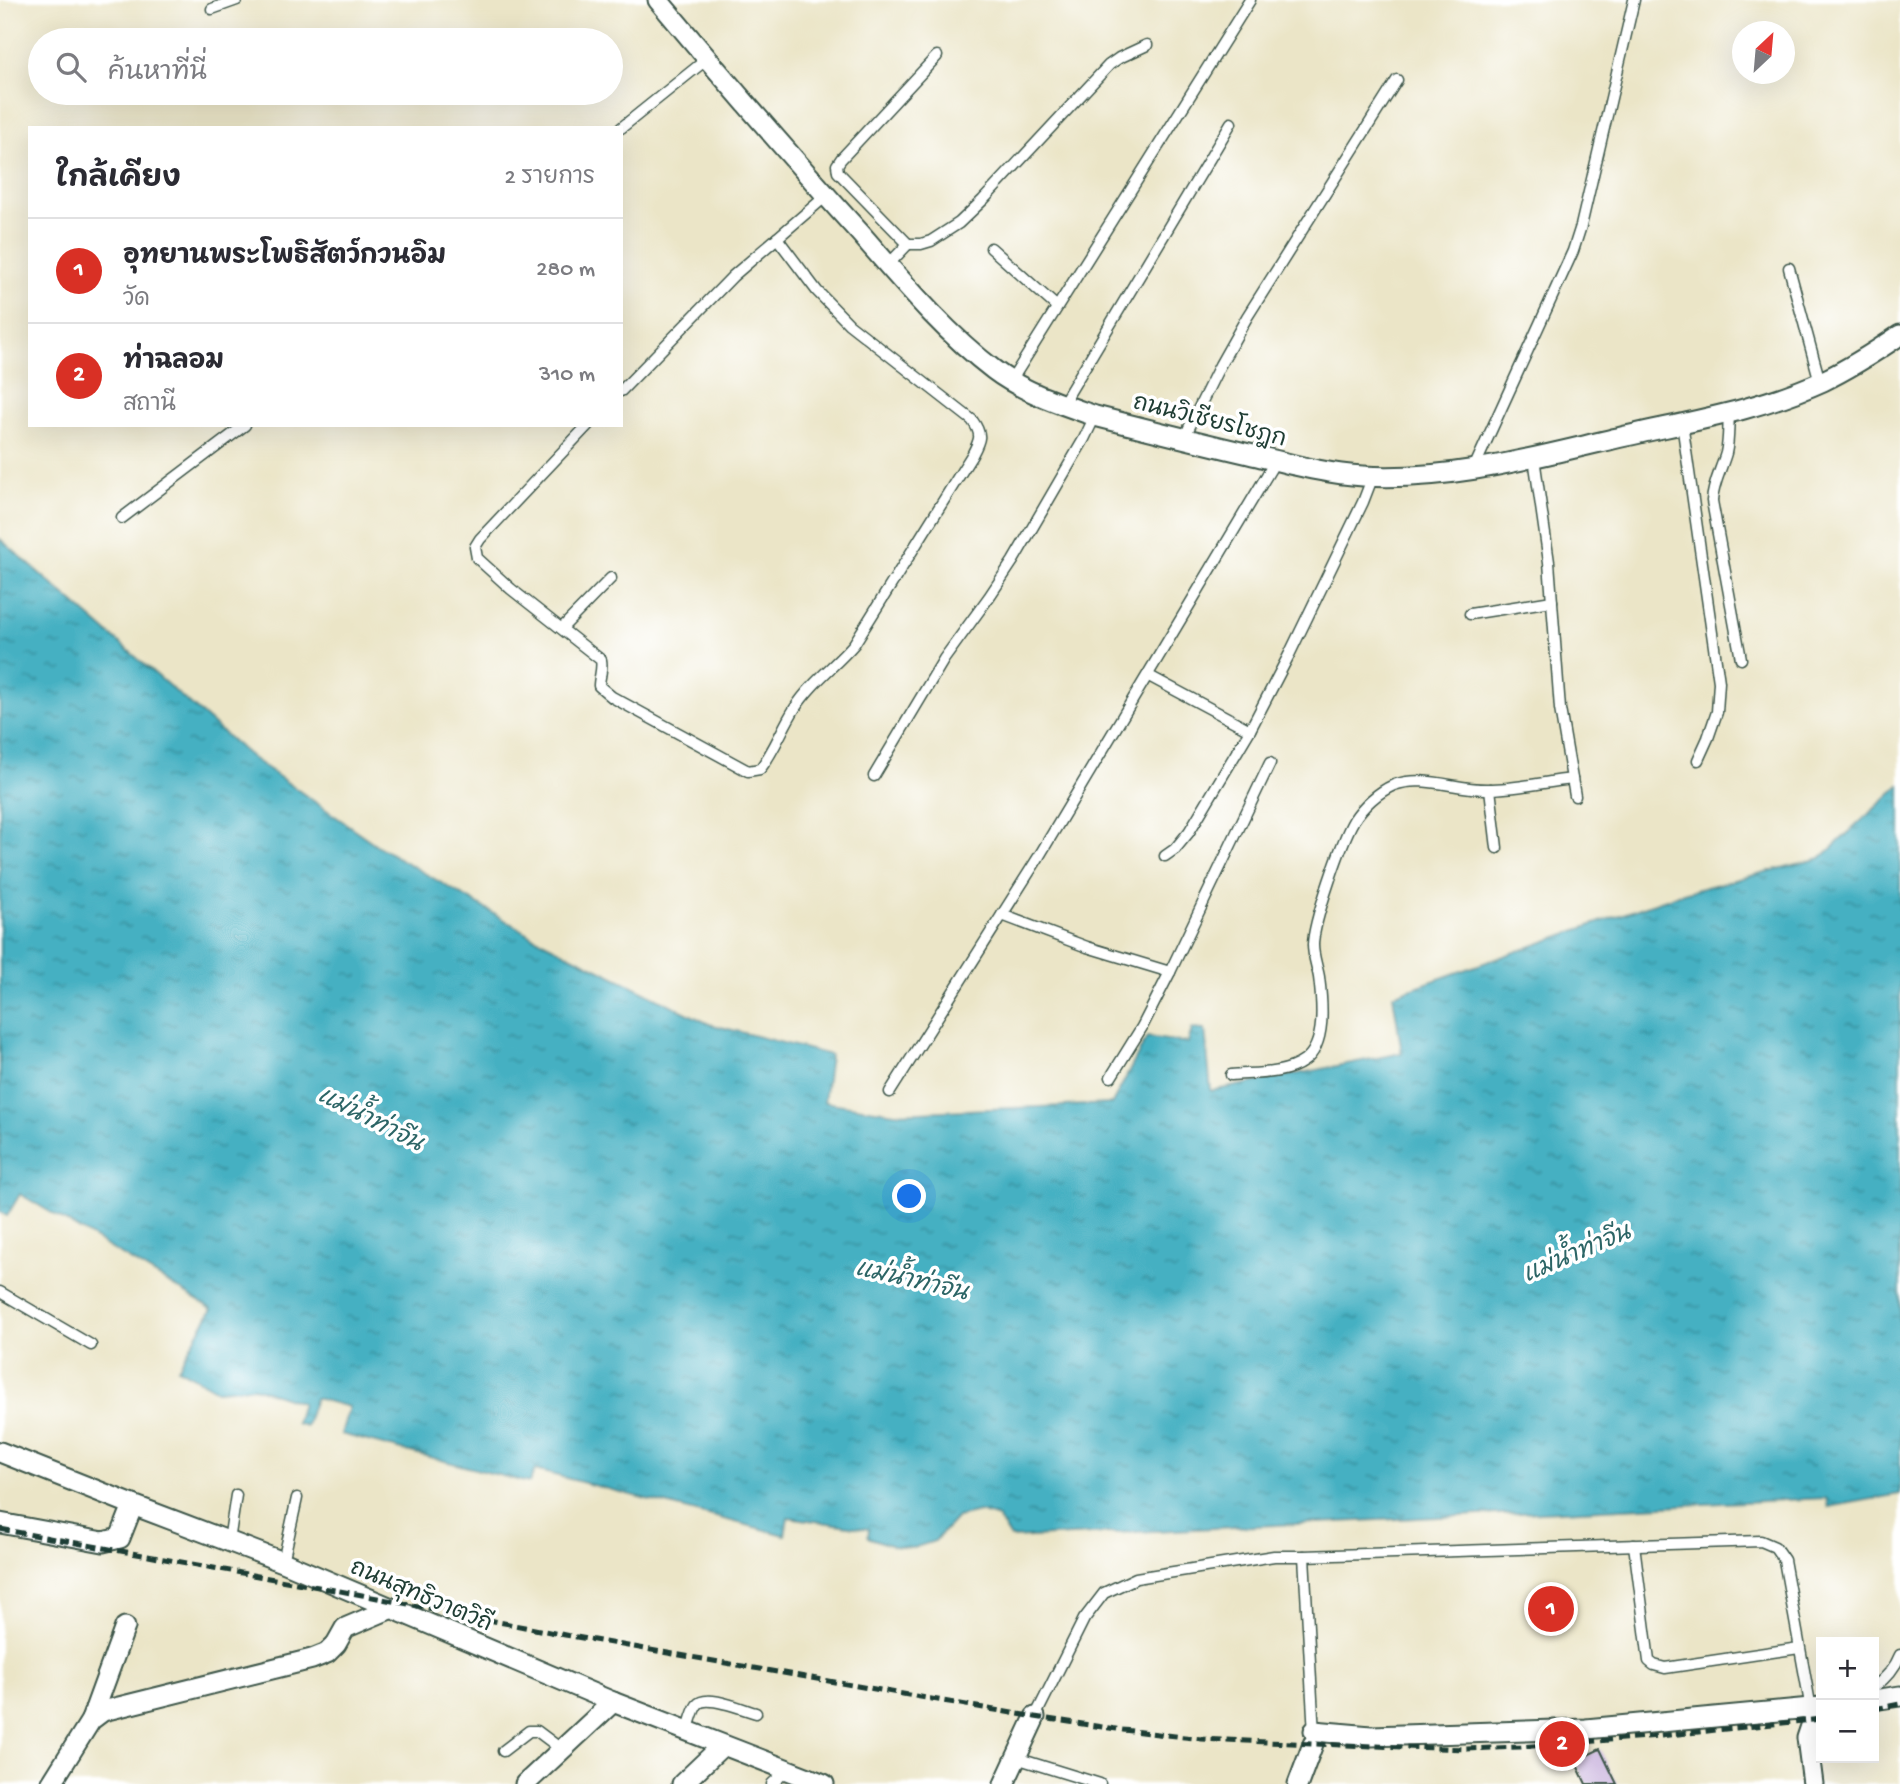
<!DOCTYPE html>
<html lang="th">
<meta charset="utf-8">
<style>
:root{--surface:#fff;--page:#f7f7f7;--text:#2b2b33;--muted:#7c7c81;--line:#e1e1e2;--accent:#d93025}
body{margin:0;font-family:"Gochi Hand","Playpen Sans Thai",sans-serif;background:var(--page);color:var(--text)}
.controls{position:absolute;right:21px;bottom:21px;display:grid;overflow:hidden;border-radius:0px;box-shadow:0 7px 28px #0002}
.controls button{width:63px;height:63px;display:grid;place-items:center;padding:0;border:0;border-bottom:2px solid var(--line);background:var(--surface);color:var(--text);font:35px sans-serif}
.compass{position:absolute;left:1732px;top:21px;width:63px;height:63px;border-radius:50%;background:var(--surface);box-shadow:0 7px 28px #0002;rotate:26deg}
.you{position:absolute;left:910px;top:1197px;width:24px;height:24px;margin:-18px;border:5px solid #fff;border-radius:50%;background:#1a73e8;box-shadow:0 0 0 10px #1a73e833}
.badge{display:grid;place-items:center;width:46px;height:46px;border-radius:50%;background:var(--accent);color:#fff;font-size:23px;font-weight:700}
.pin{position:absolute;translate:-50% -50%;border:4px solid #fff;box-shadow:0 2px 7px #0006}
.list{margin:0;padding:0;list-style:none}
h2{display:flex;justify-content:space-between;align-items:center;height:91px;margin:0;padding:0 28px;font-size:30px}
h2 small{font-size:23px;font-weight:400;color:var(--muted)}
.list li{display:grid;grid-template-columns:46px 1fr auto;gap:21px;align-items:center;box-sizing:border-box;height:105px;padding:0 28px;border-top:2px solid var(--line)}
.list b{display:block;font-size:26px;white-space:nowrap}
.list p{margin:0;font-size:23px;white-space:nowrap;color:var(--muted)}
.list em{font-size:23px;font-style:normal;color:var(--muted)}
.icon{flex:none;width:38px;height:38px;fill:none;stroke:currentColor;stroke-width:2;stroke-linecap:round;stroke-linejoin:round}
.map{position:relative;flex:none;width:1900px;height:1784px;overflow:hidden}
.search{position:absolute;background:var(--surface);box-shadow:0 7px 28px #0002;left:28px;top:28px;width:595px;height:77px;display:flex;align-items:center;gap:18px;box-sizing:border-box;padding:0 24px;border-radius:38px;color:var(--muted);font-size:26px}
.panel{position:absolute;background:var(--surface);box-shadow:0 7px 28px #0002;left:28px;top:126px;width:595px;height:301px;border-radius:0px}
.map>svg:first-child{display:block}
</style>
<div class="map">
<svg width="1900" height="1784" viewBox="0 0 1900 1784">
<defs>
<pattern id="water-ripples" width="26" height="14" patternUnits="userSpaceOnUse" patternTransform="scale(1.75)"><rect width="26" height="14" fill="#44b0c2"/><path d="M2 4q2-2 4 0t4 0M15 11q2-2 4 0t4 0" fill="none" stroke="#38909e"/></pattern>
</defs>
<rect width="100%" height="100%" fill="#fff"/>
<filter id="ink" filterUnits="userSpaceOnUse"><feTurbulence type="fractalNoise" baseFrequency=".0143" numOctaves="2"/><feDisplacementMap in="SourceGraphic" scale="14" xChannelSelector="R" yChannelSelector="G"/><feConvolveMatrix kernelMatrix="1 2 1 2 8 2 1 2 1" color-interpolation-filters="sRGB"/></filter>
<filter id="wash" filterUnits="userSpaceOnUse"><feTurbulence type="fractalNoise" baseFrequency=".00686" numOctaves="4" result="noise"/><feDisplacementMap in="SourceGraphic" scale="28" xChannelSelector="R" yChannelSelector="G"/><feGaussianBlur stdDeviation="1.57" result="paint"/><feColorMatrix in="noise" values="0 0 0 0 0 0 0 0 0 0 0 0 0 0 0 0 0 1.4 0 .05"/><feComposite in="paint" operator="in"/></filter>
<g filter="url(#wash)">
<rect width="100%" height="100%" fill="#ebe5c7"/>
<polygon fill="url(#water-ripples)" stroke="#32767b" stroke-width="2" points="0,539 252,758 378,846 534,937 709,1024 830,1055 824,1102 895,1113 1112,1104 1147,1037 1188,1043 1192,1029 1205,1030 1211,1091 1402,1053 1393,995 1683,893 1821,858 1900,785 1900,1494 1828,1507 1826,1498 1011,1538 998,1518 979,1512 957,1517 935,1541 913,1548 893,1546 868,1537 869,1529 788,1517 785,1535 535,1470 529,1483 341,1434 349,1407 315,1398 306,1426 296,1423 302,1403 254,1387 217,1390 178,1368 212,1309 20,1194 7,1216 0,1212"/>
<g id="blocks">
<polygon fill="#c4acda" points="1600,1749 1617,1784 1586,1784 1575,1761"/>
</g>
</g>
<g filter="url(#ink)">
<use href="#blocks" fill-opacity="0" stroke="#3e564a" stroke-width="2"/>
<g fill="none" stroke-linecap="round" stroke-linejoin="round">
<g stroke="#3e564a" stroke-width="13">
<g id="service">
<polyline points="212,9 237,0"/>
<polyline points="621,128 707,59"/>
<polyline points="908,244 921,244 931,241 959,223 983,200 1109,65 1119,58 1147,45"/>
<polyline points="991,248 1057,307"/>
<polyline points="888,265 908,244 838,172 837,165 841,159 937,56"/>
<polyline points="1789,268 1820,382"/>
<polyline points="1011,381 1250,0"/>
<polyline points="621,391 733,276 826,196"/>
<polyline points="1062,405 1231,123"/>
<path d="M1729,414C1728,427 1729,440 1726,453C1721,470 1713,484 1712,501L1741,659"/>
<polyline points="1682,423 1719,682 1717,712 1708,738 1698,760"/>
<path d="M588,425L480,539L475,547L477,558L511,589L601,660C603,669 599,677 599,686L612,697L748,771L760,769C775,750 782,728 795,708C811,683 835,666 854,644L972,455C980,440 983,435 972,420L849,324L817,291L777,238"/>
<polyline points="1184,438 1220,365 1247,317 1397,80"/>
<polyline points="1534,458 1549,562 1560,709 1575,796"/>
<polyline points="1474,468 1573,251 1581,226 1634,0"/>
<polyline points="122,518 245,425"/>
<polyline points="1470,614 1552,601"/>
<polyline points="562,628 611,578"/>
<polyline points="1149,676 1250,730 1289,655 1363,502 1373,476"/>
<polyline points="874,776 944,659 989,597 1013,561 1084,439 1095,416"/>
<polyline points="1490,789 1497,848"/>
<polyline points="1165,856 1175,849 1189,832 1250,730"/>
<polyline points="1002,915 1087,947 1170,972 1270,763"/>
<path d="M1231,1075C1254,1073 1285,1075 1304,1061C1327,1045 1322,1001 1319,977C1317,966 1313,956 1313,945C1313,923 1342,840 1354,820C1363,806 1378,792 1394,785C1423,774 1457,790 1488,789C1516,789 1545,782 1572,779"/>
<polyline points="1111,1077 1142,1027 1170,972"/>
<polyline points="890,1092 1038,858 1276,460"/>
<polyline points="0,1292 91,1345"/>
<polyline points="229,1541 236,1495"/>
<polyline points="1634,1545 1649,1661 1654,1665 1665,1668 1799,1648"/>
<polyline points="1304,1556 1314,1734"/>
<polyline points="283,1562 297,1498"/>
<path d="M1874,1687C1885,1679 1895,1668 1900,1655"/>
<polyline points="1035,1717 1084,1619 1104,1593 1136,1578 1274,1556 1304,1556 1761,1541 1775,1547 1784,1560 1811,1709"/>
<path d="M687,1732C690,1724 692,1712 697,1705C706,1693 744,1710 756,1713"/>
<polyline points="503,1751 529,1731 537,1731 561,1749"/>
<polyline points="1016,1758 1100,1784"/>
<polyline points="772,1784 787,1770"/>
</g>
</g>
<g stroke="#3e564a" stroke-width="23">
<g id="minor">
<path d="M658,0C724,79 791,157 860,233C902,281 943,331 994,370C1023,392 1061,404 1095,416C1146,429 1198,442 1249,454C1287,463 1325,474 1363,476C1447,481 1528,459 1609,440C1680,423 1755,412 1823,381C1850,368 1875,352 1900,335"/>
<polyline points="0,1452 133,1505 283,1562 613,1702 824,1784"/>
<polyline points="0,1523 103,1542 120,1538 133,1505"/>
<polyline points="1874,1700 1900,1696"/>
<polyline points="91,1720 125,1627"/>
<polyline points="1314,1731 1371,1736 1586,1729 1821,1707"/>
<polyline points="51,1784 91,1720 103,1711 312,1659 327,1653 336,1644 345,1628 392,1608"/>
<polyline points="525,1784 613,1702"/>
<polyline points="682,1784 722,1746"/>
<polyline points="1004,1784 1035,1717"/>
<polyline points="1298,1784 1313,1744"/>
<polyline points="1813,1784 1807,1738 1813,1720"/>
</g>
</g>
<polyline stroke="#3e564a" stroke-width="3.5" stroke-dasharray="2 5" stroke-linecap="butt" points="1577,1747 1583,1757"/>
<use href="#service" stroke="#fff" stroke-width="10"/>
<use href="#minor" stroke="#fff" stroke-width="19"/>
<g stroke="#1f3d34" stroke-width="5" stroke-dasharray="10 5" stroke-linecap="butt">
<polyline points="0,1529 362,1595 565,1635 1035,1717 1123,1730 1202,1739 1313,1744 1466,1749 1521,1747 1660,1736 1821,1719"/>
<polyline points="1874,1709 1900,1704"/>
</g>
</g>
</g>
<g text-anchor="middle" stroke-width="7" stroke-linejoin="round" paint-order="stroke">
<g font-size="23" fill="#1f3d34" stroke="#fff">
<text transform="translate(1210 419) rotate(14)" y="8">ถนนวิเชียรโชฎก</text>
<text transform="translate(422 1594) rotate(23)" y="8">ถนนสุทธิวาตวิถี</text>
</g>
<g font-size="24" font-style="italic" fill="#2c6566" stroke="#fff">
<text transform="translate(371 1118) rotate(27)" y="8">แม่น้ำท่าจีน</text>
<text transform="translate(1576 1252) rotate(-23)" y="8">แม่น้ำท่าจีน</text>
<text transform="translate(912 1279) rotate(13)" y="8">แม่น้ำท่าจีน</text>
</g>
</g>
</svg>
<div class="controls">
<button>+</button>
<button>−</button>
</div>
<svg class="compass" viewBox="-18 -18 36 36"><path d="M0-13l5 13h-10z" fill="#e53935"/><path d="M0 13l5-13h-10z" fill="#7c7c81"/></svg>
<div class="you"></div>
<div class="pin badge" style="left:1551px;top:1609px">1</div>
<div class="pin badge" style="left:1562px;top:1744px">2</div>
<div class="search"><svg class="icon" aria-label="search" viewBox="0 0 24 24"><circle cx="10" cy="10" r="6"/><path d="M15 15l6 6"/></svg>ค้นหาที่นี่</div>
<section class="panel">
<h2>ใกล้เคียง<small>2 รายการ</small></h2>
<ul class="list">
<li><span class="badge">1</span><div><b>อุทยานพระโพธิสัตว์กวนอิม</b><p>วัด</p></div><em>280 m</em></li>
<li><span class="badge">2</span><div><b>ท่าฉลอม</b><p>สถานี</p></div><em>310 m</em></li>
</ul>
</section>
</div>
